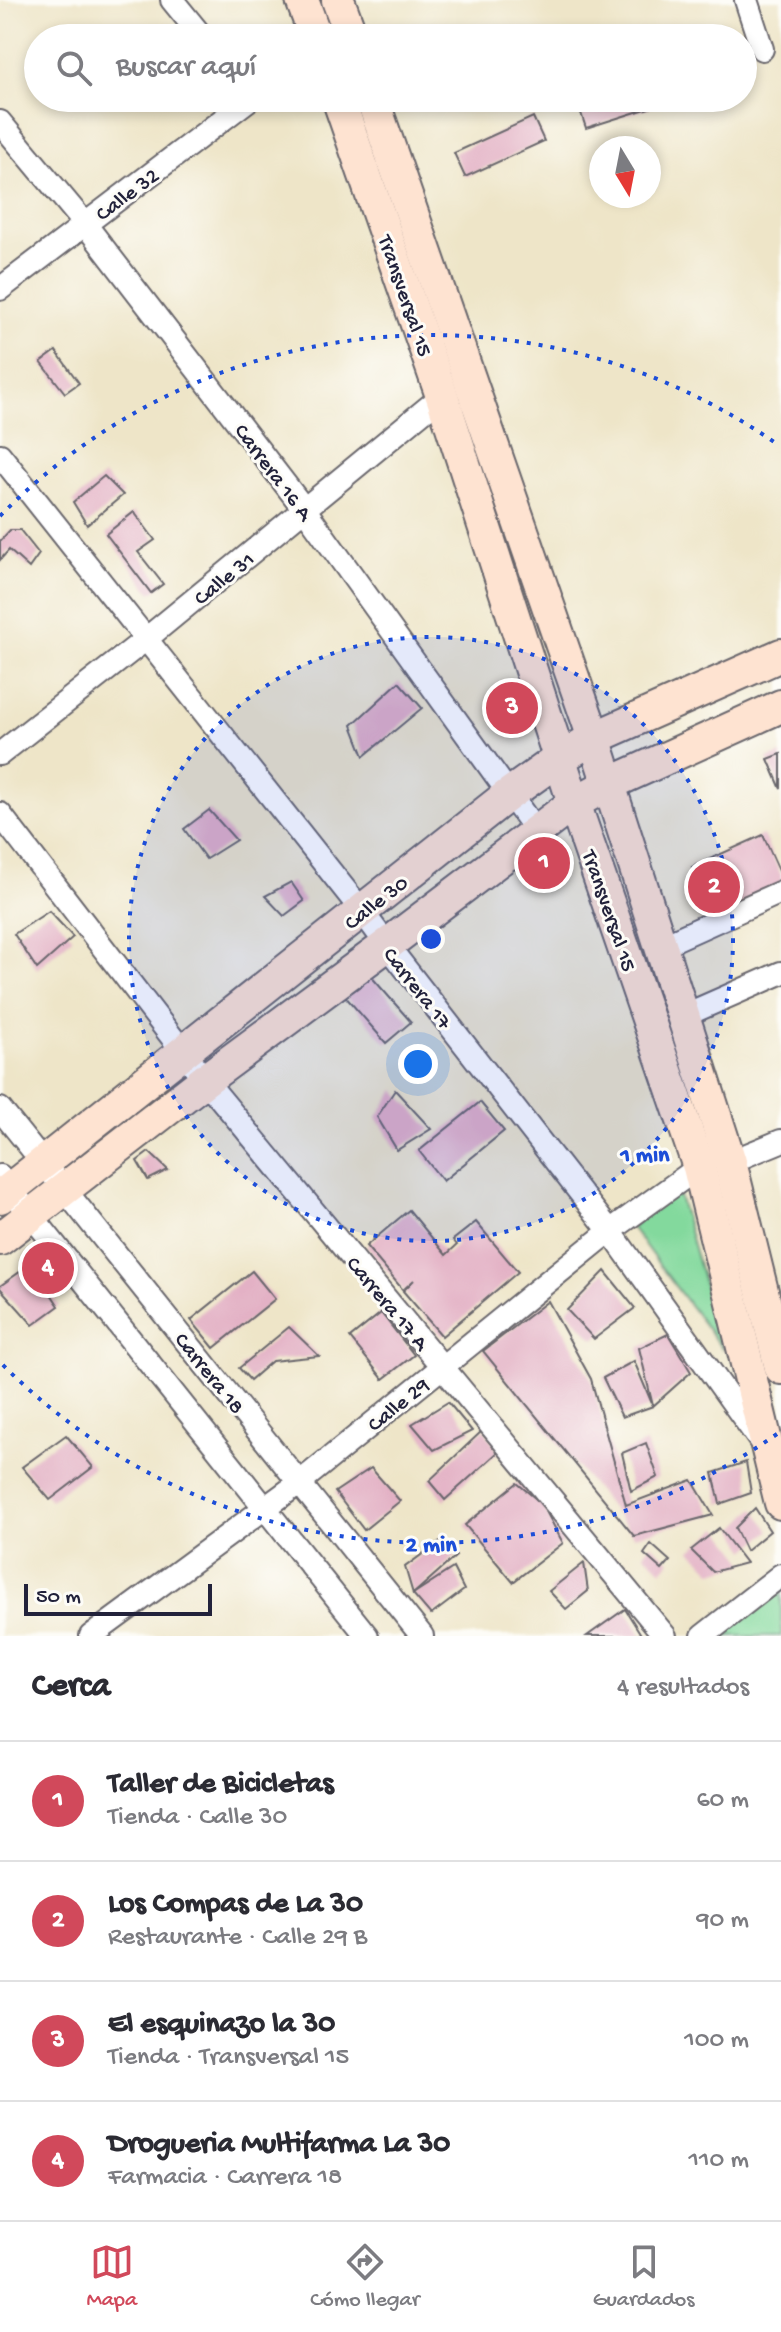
<!DOCTYPE html>
<html lang="es">
<meta charset="utf-8">
<style>
:root{--surface:#fff;--page:#f2f2f3;--text:#2b2b33;--muted:#7c7c81;--line:#e1e1e2;--accent:#d1495b}
body{margin:0;font-family:"Gochi Hand",sans-serif;background:var(--page);color:var(--text)}
.compass{position:absolute;left:589px;top:136px;width:72px;height:72px;border-radius:50%;background:var(--surface);box-shadow:0 4px 12px #0003;rotate:170deg}
.scale{position:absolute;left:24px;bottom:20px;width:188px;box-sizing:border-box;padding-left:8px;border:4px solid #22223b;border-top:0;font-size:22px;line-height:28px;white-space:nowrap;color:#22223b;-webkit-text-stroke:6px #fdfcf7;paint-order:stroke}
.you{position:absolute;left:418px;top:1064px;width:28px;height:28px;margin:-20px;border:6px solid #fff;border-radius:50%;background:#1a73e8;box-shadow:0 0 0 12px #1a73e833}
.badge{display:grid;place-items:center;width:52px;height:52px;border-radius:50%;background:var(--accent);color:#fff;font-size:26px;font-weight:700}
.pin{position:absolute;translate:-50% -50%;border:4px solid #fff;box-shadow:0 2px 8px #0006}
.list{margin:0;padding:0;list-style:none}
h2{display:flex;justify-content:space-between;align-items:center;height:104px;margin:0;padding:0 32px;font-size:34px}
h2 small{font-size:26px;font-weight:400;color:var(--muted)}
.list li{display:grid;grid-template-columns:52px 1fr auto;gap:24px;align-items:center;box-sizing:border-box;height:120px;padding:0 32px;border-top:2px solid var(--line)}
.list b{display:block;font-size:30px;white-space:nowrap}
.list p{margin:0;font-size:26px;white-space:nowrap;color:var(--muted)}
.list em{font-size:26px;font-style:normal;color:var(--muted)}
.icon{flex:none;width:44px;height:44px;fill:none;stroke:currentColor;stroke-width:2;stroke-linecap:round;stroke-linejoin:round}
.map{position:relative;flex:none;width:781px;height:1636px;overflow:hidden}
.search{position:absolute;background:var(--surface);box-shadow:0 4px 12px #0003;left:24px;right:24px;top:24px;height:88px;display:flex;align-items:center;gap:20px;box-sizing:border-box;padding:0 28px;border-radius:44px;color:var(--muted);font-size:30px}
.sheet{height:584px;background:var(--surface)}
nav{display:flex;justify-content:space-around;align-items:center;box-sizing:border-box;height:112px;border-top:2px solid var(--line);background:var(--surface);font-size:22px;color:var(--muted)}
nav a{display:grid;justify-items:center;gap:4px}
nav .on{color:var(--accent)}
.map>svg:first-child{display:block}
</style>
<div class="map">
<svg width="781" height="1636" viewBox="0 0 781 1636">
<rect width="100%" height="100%" fill="#fdfcf7"/>
<filter id="ink" filterUnits="userSpaceOnUse"><feTurbulence type="fractalNoise" baseFrequency=".0125" numOctaves="2"/><feDisplacementMap in="SourceGraphic" scale="16" xChannelSelector="R" yChannelSelector="G"/><feConvolveMatrix kernelMatrix="1 2 1 2 8 2 1 2 1" color-interpolation-filters="sRGB"/></filter>
<filter id="wash" filterUnits="userSpaceOnUse"><feTurbulence type="fractalNoise" baseFrequency=".006" numOctaves="4" result="noise"/><feDisplacementMap in="SourceGraphic" scale="32" xChannelSelector="R" yChannelSelector="G"/><feGaussianBlur stdDeviation="1.8" result="paint"/><feColorMatrix in="noise" values="0 0 0 0 0 0 0 0 0 0 0 0 0 0 0 0 0 1.4 0 .05"/><feComposite in="paint" operator="in"/></filter>
<g filter="url(#wash)">
<rect width="100%" height="100%" fill="#eee5c8"/>
<g fill="#83d99d" stroke="#527e6c" stroke-width="2">
<polygon points="677,1189 723,1350 631,1227"/>
<polygon points="781,1582 781,1636 712,1636"/>
</g>
<g id="blocks">
<g fill="#e3b1c5">
<polygon points="587,98 670,98 671,101 586,128 577,101"/>
<polygon points="533,117 544,141 465,177 454,153"/>
<polygon points="56,351 79,383 65,393 41,362"/>
<polygon points="104,476 123,495 87,525 73,502"/>
<polygon points="134,512 155,540 138,552 163,584 151,593 106,534"/>
<polygon points="10,530 20,530 39,554 29,568 9,550 0,560 0,541"/>
<polygon points="399,682 422,708 364,756 352,725"/>
<polygon points="781,754 781,789 768,759"/>
<polygon points="209,810 236,840 206,859 184,829"/>
<polygon points="763,835 781,875 781,887 713,917 692,867"/>
<polygon points="291,882 304,901 284,916 265,896"/>
<polygon points="49,911 73,937 37,969 14,934"/>
<polygon points="369,974 411,1022 386,1043 344,995"/>
<polygon points="395,1090 431,1129 397,1150 377,1117"/>
<polygon points="480,1102 504,1131 443,1181 419,1151"/>
<polygon points="149,1152 168,1170 148,1180 137,1161"/>
<polygon points="409,1210 446,1255 457,1245 453,1240 476,1222 518,1272 442,1336 403,1291 414,1280 403,1290 366,1246"/>
<polygon points="31,1264 59,1306 33,1325 0,1288 0,1286"/>
<polygon points="252,1271 275,1299 214,1348 191,1320"/>
<polygon points="605,1271 635,1308 594,1339 567,1310"/>
<polygon points="548,1301 591,1379 626,1505 692,1480 713,1515 634,1536 483,1351"/>
<polygon points="381,1313 414,1355 383,1379 350,1338"/>
<polygon points="289,1327 319,1356 272,1361 250,1380 239,1368"/>
<polygon points="668,1334 691,1372 653,1406 622,1417 603,1378 634,1361 653,1406 639,1348"/>
<polygon points="448,1402 472,1431 434,1450 412,1424"/>
<polygon points="484,1429 498,1452 445,1500 429,1481"/>
<polygon points="66,1435 93,1467 50,1500 22,1467"/>
<polygon points="646,1443 658,1477 631,1491 622,1453"/>
<polygon points="746,1462 751,1493 720,1504 713,1473"/>
<polygon points="371,1468 400,1501 364,1530 335,1492"/>
<polygon points="517,1483 542,1504 563,1543 513,1582 465,1525"/>
<polygon points="755,1508 770,1531 746,1551 735,1528"/>
<polygon points="719,1528 746,1563 713,1572 691,1550"/>
<polygon points="443,1539 456,1556 413,1594 405,1567"/>
<polygon points="651,1544 670,1561 662,1570 644,1554"/>
<polygon points="584,1563 588,1591 566,1609 549,1591"/>
<polygon points="453,1568 464,1590 431,1615 413,1594"/>
<polygon points="625,1609 642,1636 587,1636"/>
</g>
</g>
</g>
<g filter="url(#ink)">
<use href="#blocks" fill-opacity="0" stroke="#69666c" stroke-width="2"/>
<g fill="none" stroke-linecap="round" stroke-linejoin="round">
<g stroke="#69666c" stroke-width="26">
<g id="street">
<polyline points="172,0 203,38"/>
<polyline points="746,0 762,49"/>
<polyline points="0,122 85,224 305,510 536,831"/>
<polyline points="0,289 251,98"/>
<polyline points="0,455 362,911 387,945 610,1231 761,1442"/>
<polyline points="0,754 146,639 442,396"/>
<polyline points="0,814 205,1080 665,1636"/>
<polyline points="661,946 781,892"/>
<polyline points="683,1016 781,973"/>
<polyline points="0,1109 422,1636"/>
<polyline points="730,1162 781,1141"/>
<polyline points="0,1176 367,1636"/>
<polyline points="91,1636 299,1483 610,1231 699,1167"/>
<polyline points="703,1636 781,1575"/>
</g>
</g>
<g stroke="#69666c" stroke-width="36">
<g id="secondary">
<polyline points="302,0 316,38"/>
<polyline points="338,0 352,38"/>
<polyline points="338,98 442,396 574,803 699,1167 781,1503"/>
<polyline points="372,98 594,738 730,1162 781,1368"/>
<polyline points="0,1197 508,795 560,758 594,738 781,655"/>
<polyline points="0,1239 205,1080 387,945 574,803 609,784 781,706"/>
</g>
</g>
<use href="#street" stroke="#fff" stroke-width="22"/>
<use href="#secondary" stroke="#fee3d1" stroke-width="32"/>
</g>
</g>
<circle cx="431" cy="939" r="302" fill="#1d4ed8" fill-opacity=".12"/>
<g fill="none" stroke="#1d4ed8" stroke-width="4" stroke-dasharray="4 8">
<circle cx="431" cy="939" r="302"/>
<path d="M777 1434A604 604 0 0 1 0 1362M0 516A604 604 0 0 1 777 444"/>
</g>
<g text-anchor="middle" stroke-width="6" stroke-linejoin="round" paint-order="stroke">
<g font-size="22" fill="#22223b" stroke="#fdfcf7">
<text transform="translate(126 193) rotate(-37)" y="8">Calle 32</text>
<text transform="translate(407 295) rotate(71)" y="8">Transversal 15</text>
<text transform="translate(275 471) rotate(53)" y="8">Carrera 16 A</text>
<text transform="translate(223 577) rotate(-39)" y="8">Calle 31</text>
<text transform="translate(375 901) rotate(-38)" y="8">Calle 30</text>
<text transform="translate(611 910) rotate(71)" y="8">Transversal 15</text>
<text transform="translate(419 987) rotate(52)" y="8">Carrera 17</text>
<text transform="translate(389 1302) rotate(50)" y="8">Carrera 17 A</text>
<text transform="translate(211 1372) rotate(51)" y="8">Carrera 18</text>
<text transform="translate(397 1403) rotate(-39)" y="8">Calle 29</text>
</g>
</g>
<circle cx="431" cy="939" r="12" fill="#1d4ed8" stroke="#fdfcf7" stroke-width="4"/>
<g font-size="24" text-anchor="middle" font-weight="bold" fill="#1d4ed8" stroke="#fdfcf7" stroke-width="6" stroke-linejoin="round" paint-order="stroke">
<text x="645" y="1161">1 min</text>
<text x="431" y="1551">2 min</text>
</g>
</svg>
<svg class="compass" viewBox="-18 -18 36 36"><path d="M0-13l5 13h-10z" fill="#e53935"/><path d="M0 13l5-13h-10z" fill="#7c7c81"/></svg>
<div class="scale">50 m</div>
<div class="you"></div>
<div class="pin badge" style="left:544px;top:863px">1</div>
<div class="pin badge" style="left:714px;top:887px">2</div>
<div class="pin badge" style="left:512px;top:708px">3</div>
<div class="pin badge" style="left:48px;top:1268px">4</div>
<div class="search"><svg class="icon" aria-label="search" viewBox="0 0 24 24"><circle cx="10" cy="10" r="6"/><path d="M15 15l6 6"/></svg>Buscar aquí</div>
</div>
<section class="sheet">
<h2>Cerca<small>4 resultados</small></h2>
<ul class="list">
<li><span class="badge">1</span><div><b>Taller de Bicicletas</b><p>Tienda · Calle 30</p></div><em>60 m</em></li>
<li><span class="badge">2</span><div><b>Los Compas de La 30</b><p>Restaurante · Calle 29 B</p></div><em>90 m</em></li>
<li><span class="badge">3</span><div><b>El esquinazo la 30</b><p>Tienda · Transversal 15</p></div><em>100 m</em></li>
<li><span class="badge">4</span><div><b>Drogueria Multifarma La 30</b><p>Farmacia · Carrera 18</p></div><em>110 m</em></li>
</ul>
</section>
<nav>
<a class="on"><svg class="icon" aria-label="map" viewBox="0 0 24 24"><path d="M3 6l6-2 6 2 6-2v14l-6 2-6-2-6 2zM9 4v14M15 6v14"/></svg>Mapa</a>
<a><svg class="icon" aria-label="directions" viewBox="0 0 24 24"><path d="M12 3l9 9-9 9-9-9zM9 14v-3h6M13 9l2 2-2 2"/></svg>Cómo llegar</a>
<a><svg class="icon" aria-label="saved" viewBox="0 0 24 24"><path d="M7 4h10v16l-5-4-5 4z"/></svg>Guardados</a>
</nav>
